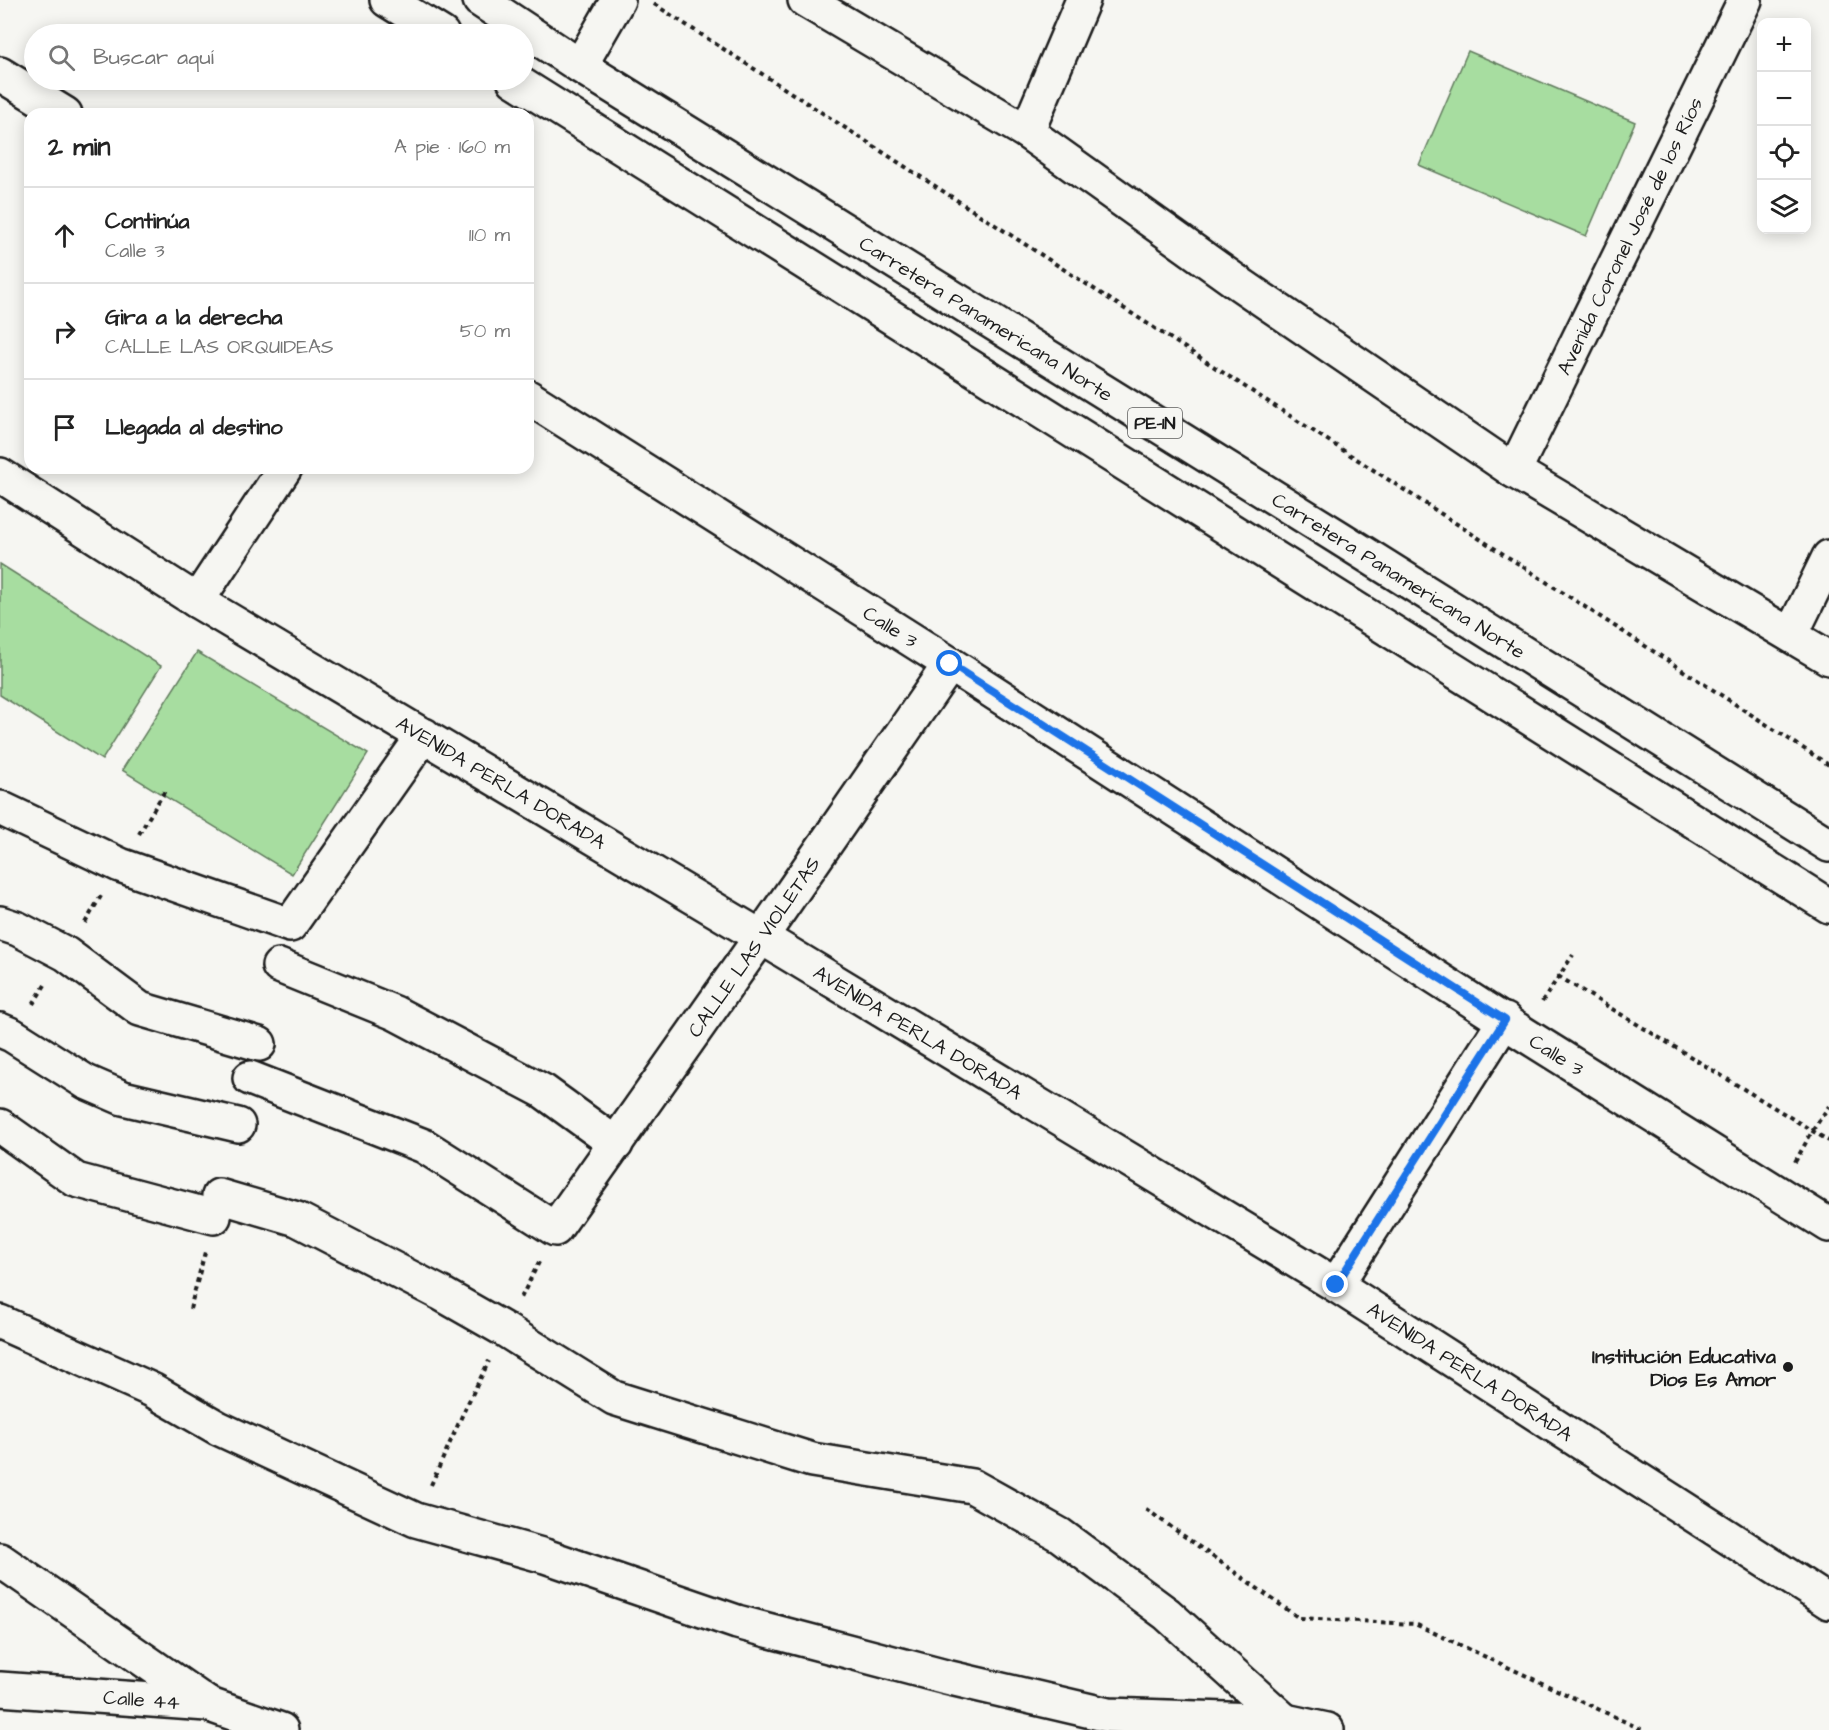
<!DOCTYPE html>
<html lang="es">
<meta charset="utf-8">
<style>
:root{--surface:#fff;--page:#f6f6f6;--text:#222;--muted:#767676;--line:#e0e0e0}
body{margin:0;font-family:"Architects Daughter",sans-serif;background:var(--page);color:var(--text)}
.controls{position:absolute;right:18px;top:18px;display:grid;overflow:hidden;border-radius:12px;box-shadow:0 3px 15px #0003}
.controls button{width:54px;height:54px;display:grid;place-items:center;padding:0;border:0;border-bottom:2px solid var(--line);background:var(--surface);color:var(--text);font:30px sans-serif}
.stop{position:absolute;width:18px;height:18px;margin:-14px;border:4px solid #1a73e8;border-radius:50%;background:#fff}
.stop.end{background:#1a73e8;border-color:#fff;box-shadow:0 2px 6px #0008}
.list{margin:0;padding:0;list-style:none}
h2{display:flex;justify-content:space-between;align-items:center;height:78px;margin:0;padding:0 24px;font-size:26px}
h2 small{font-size:20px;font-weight:400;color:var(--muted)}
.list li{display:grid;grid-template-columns:39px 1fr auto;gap:18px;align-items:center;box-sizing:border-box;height:96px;padding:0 24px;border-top:2px solid var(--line)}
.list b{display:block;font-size:22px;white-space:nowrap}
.list p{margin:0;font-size:20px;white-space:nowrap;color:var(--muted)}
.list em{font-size:20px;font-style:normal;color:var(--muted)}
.icon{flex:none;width:33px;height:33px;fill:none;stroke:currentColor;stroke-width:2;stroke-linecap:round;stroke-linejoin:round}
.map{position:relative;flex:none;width:1829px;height:1730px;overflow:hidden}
.search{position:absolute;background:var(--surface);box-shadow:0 3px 15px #0003;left:24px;top:24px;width:510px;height:66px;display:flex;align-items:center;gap:15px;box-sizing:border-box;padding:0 21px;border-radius:33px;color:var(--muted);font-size:22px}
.panel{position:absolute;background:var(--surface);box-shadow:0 3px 15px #0003;left:24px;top:108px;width:510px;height:366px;border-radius:18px}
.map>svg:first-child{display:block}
</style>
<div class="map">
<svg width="1829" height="1730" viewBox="0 0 1829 1730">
<rect width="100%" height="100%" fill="#f6f6f2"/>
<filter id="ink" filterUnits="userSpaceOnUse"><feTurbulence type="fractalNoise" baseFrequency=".0167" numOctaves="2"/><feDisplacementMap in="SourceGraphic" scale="12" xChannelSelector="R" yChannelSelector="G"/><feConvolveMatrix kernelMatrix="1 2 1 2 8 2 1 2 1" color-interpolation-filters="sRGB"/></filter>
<g filter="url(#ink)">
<g fill="#a7dda0" stroke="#627c5e" stroke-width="1.5">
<polygon points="1468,51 1635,122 1586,236 1419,165"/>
<polygon points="0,564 161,666 102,760 0,695"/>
<polygon points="197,652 368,754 292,874 122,770"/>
</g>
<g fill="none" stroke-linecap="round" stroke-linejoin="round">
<g stroke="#1c1c1c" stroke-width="38">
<g id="minor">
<polyline points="805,0 1027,132 1234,280 1514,471 1829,658"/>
<polyline points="0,74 65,114"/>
<polyline points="1027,132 1083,0"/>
<path id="s1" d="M528,397L950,664L1524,1034L1829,1225"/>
<path id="s2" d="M1514,471L1745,0"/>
<path id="s3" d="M0,475L197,601L761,937L1336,1285L1829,1602"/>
<polyline points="197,601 285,468"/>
<polyline points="1791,635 1829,557"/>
<polyline points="0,808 120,865 290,925 424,735"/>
<polyline points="0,923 18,929 66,954 140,1009 259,1044"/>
<polyline points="279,966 395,1013 543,1091 616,1144"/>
<polyline points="0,1030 12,1035 86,1082 123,1098 238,1125"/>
<path id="s4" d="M250,1078L424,1146L555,1229L761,937L950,664"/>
<polyline points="0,1126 76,1180 214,1217"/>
<polyline points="219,1196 297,1219 440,1293 505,1330 614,1398 812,1460 972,1486 1060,1535 1167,1614 1285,1721"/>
<polyline points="1336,1285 1505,1020"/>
<polyline points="0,1322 152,1390 218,1428 416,1520 545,1556 737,1622 946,1677 1108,1715 1285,1721 1327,1730"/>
<polyline points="0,1560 206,1703"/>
<path id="s5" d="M0,1689L207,1704L281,1730"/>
</g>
</g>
<g stroke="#1c1c1c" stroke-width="38">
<polyline id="tertiary" points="580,66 618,0"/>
</g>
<g stroke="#1c1c1c" stroke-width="38">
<g id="trunk">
<polyline points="387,0 442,34"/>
<path id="s6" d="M480,0L580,66L1338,537L1829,845"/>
<polyline points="514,80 1829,906"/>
</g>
</g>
<g stroke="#1c1c1c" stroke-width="4" stroke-dasharray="4.5 4.5" stroke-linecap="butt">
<polyline points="654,4 1829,765"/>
<polyline points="139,834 166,789"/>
<polyline points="85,923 101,896"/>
<polyline points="1558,976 1829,1141"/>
<polyline points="1542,1002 1573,955"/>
<polyline points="33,1004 45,985"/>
<polyline points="1795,1162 1813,1130 1829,1106"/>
<polyline points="521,1298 539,1262"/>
<polyline points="190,1309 205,1252"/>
<polyline points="431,1485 465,1409 489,1361"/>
<polyline points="1146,1509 1299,1618 1415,1624 1643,1730"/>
</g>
<use href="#minor" stroke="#f6f6f2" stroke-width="33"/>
<use href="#tertiary" stroke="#f6f6f2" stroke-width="33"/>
<use href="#trunk" stroke="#f6f6f2" stroke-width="33"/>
</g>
</g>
<g fill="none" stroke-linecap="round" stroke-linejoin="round" filter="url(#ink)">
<polyline stroke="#1a73e8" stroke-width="8" points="950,664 1505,1020 1336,1285"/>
</g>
<circle fill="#1c1c1c" stroke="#f6f6f2" stroke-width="2" cx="1788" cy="1367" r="6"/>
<g text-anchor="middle" stroke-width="6" stroke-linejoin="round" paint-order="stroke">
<rect fill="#f6f6f2" stroke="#5d5d5c" stroke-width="1.5" x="1128" y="408" width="54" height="30" rx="4.5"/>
<g font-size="18" font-weight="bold" fill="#1c1c1c">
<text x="1155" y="429">PE-1N</text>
</g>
<g font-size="20" fill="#1c1c1c" stroke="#f6f6f2">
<text dy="7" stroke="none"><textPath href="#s2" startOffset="262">Avenida Coronel José de los Ríos</textPath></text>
<text dy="7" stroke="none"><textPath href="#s6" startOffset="598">Carretera Panamericana Norte</textPath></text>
<text dy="7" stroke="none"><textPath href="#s6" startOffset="1084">Carretera Panamericana Norte</textPath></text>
<text dy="7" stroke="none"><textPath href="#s1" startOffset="429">Calle 3</textPath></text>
<text dy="7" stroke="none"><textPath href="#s3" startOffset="588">AVENIDA PERLA DORADA</textPath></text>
<text dy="7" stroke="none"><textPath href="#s4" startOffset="687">CALLE LAS VIOLETAS</textPath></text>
<text dy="7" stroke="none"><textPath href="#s3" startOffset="1074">AVENIDA PERLA DORADA</textPath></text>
<text dy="7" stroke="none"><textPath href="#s1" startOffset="1221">Calle 3</textPath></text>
<text dy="7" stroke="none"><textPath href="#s3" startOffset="1722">AVENIDA PERLA DORADA</textPath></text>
<text dy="7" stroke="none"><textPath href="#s5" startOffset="142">Calle 44</textPath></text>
</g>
<g font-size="20" font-weight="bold" fill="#1c1c1c" stroke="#f6f6f2" text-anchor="end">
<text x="1776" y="1363">Institución Educativa<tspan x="1776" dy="23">Dios Es Amor</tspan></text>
</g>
</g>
</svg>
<div class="controls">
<button>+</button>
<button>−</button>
<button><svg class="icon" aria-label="locate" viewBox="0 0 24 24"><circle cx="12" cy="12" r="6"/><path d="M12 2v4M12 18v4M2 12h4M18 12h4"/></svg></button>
<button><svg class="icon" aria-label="layers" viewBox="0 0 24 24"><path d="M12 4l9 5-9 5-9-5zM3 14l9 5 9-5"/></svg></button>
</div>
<div class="stop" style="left:950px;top:664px"></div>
<div class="stop end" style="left:1336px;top:1285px"></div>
<div class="search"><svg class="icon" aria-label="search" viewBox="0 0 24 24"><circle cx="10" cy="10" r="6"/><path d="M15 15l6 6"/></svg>Buscar aquí</div>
<section class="panel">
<h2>2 min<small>A pie · 160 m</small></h2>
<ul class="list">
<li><svg class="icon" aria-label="ahead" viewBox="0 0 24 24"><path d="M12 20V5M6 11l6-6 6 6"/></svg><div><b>Continúa</b><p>Calle 3</p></div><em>110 m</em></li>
<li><svg class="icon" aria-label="right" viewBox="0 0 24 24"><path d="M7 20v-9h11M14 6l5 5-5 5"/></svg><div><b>Gira a la derecha</b><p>CALLE LAS ORQUIDEAS</p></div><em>50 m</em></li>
<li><svg class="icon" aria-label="arrive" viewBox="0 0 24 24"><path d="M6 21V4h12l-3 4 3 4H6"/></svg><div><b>Llegada al destino</b></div></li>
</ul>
</section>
</div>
